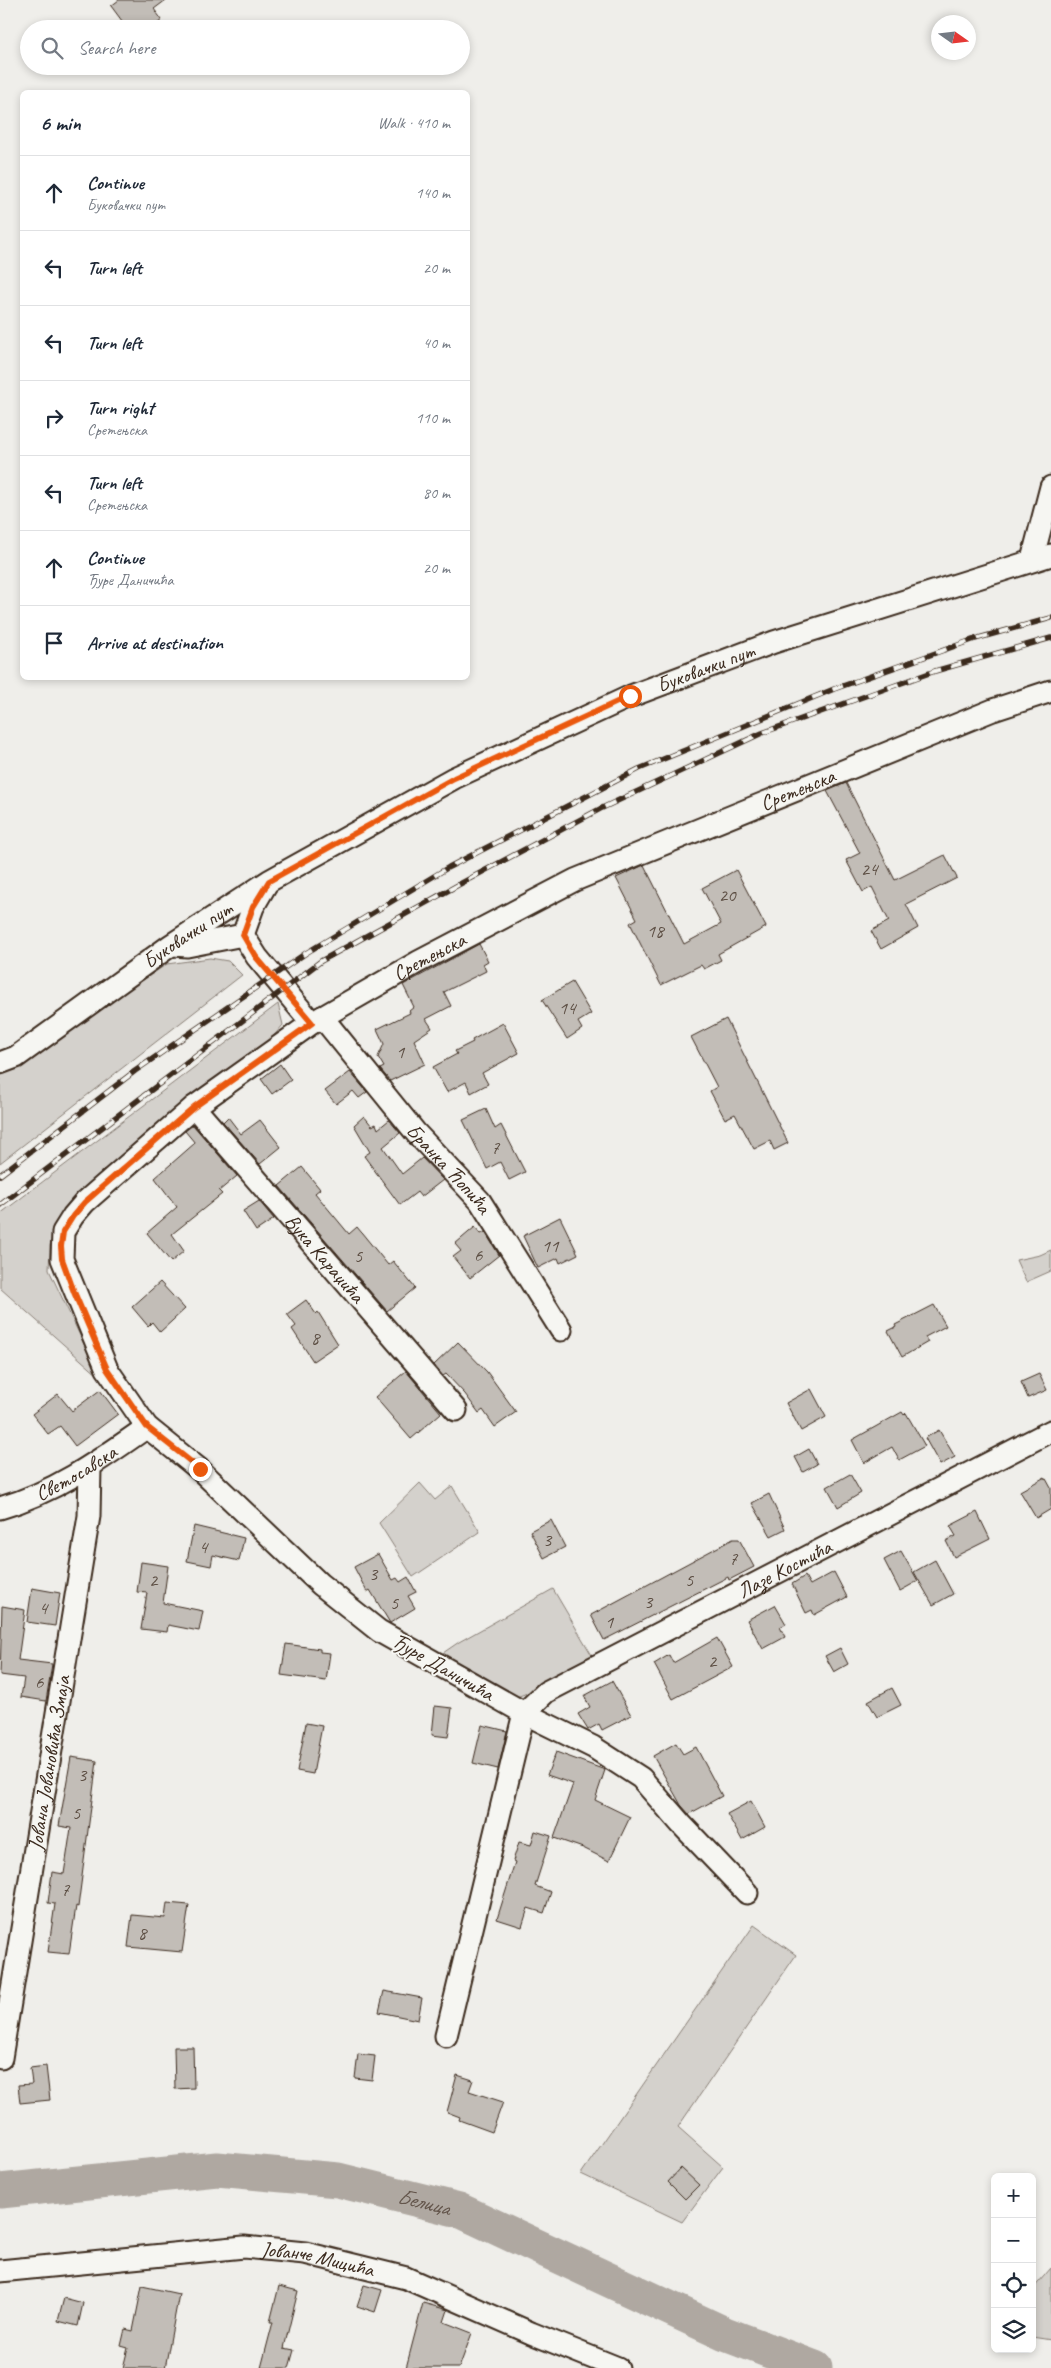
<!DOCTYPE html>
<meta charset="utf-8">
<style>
:root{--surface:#fff;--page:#f2f2f3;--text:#1f2937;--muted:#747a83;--line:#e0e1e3}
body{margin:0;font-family:Caveat,sans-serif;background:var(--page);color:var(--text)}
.controls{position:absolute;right:15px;bottom:15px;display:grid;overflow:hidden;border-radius:8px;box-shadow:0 2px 8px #0003}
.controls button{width:45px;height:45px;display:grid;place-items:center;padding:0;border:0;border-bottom:1px solid var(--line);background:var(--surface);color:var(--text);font:25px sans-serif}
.compass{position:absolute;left:931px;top:15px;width:45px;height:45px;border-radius:50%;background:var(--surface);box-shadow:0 2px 8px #0003;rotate:104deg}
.stop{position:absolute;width:15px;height:15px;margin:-11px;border:4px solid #ea580c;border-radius:50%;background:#fff}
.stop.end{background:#ea580c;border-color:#fff;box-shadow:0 1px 5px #0008}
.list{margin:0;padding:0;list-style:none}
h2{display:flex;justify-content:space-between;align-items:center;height:65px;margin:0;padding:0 20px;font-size:21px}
h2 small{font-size:16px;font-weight:400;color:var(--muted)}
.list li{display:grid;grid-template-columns:32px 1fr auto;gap:15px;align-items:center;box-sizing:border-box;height:75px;padding:0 20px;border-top:1px solid var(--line)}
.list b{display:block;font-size:19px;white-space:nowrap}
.list p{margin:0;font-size:16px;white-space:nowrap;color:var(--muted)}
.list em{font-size:16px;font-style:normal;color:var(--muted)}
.icon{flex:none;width:28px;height:28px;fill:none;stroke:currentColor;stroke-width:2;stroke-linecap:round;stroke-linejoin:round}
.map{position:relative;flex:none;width:1051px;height:2368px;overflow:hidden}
.search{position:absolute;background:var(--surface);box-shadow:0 2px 8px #0003;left:20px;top:20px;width:450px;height:55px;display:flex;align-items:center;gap:12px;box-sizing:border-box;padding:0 18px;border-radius:28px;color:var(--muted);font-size:19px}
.panel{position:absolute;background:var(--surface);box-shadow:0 2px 8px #0003;left:20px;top:90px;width:450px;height:590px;border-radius:8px}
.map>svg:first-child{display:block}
</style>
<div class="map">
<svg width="1051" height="2368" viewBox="0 0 1051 2368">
<rect width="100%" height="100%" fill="#efeeea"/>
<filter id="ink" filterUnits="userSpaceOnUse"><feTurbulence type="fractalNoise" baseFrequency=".02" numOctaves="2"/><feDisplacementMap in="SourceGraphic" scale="10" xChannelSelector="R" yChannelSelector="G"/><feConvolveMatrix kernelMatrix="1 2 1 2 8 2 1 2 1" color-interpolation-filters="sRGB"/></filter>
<g filter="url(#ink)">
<g fill="#d4d1cc" stroke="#887e75">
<polygon points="210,958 228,961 242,975 0,1163 0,1074 10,1070 167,964"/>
<polygon points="278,1004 283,1025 271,1039 57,1222 50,1245 49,1270 99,1376 0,1288 0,1214"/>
<polygon points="1051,1250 1051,1271 1026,1282 1016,1260 1040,1255"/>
<polygon points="420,1483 435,1500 452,1486 480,1532 413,1577 379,1523"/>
<polygon points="553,1589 593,1657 532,1691 517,1697 440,1655 459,1642"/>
<polygon points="754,1925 796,1955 678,2127 723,2167 682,2222 581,2174"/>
<polygon points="1051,2268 1051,2340 1032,2337 1032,2290"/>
</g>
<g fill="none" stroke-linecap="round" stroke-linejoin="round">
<path stroke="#afa8a1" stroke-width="35" id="s1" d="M0,2191L217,2169L338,2180L459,2210L725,2334L815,2368"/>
</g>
<g fill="#c2bdb7" stroke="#3b2a1e">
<polygon points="119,0 166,0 154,9 162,20 150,29 128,29 111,6"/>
<polygon points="846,783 895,880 945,855 957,878 906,904 918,928 881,949 871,931 889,921 872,887 863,892 846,860 860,853 827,791"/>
<polygon points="644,865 684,944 721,924 702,888 736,870 766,927 718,954 721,960 704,969 701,965 661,985 630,923 637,919 616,878"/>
<polygon points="479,944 488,961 483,964 486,971 444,992 451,1006 426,1019 432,1028 414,1040 425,1064 390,1081 380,1069 384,1067 378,1057 384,1044 377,1029 410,1013 409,1011 414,1007 403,985"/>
<polygon points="572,982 591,1014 578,1022 582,1029 567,1039 542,1000"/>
<polygon points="726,1019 788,1143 774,1150 770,1141 754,1149 735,1114 725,1119 710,1091 717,1087 691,1037"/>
<polygon points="503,1023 519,1053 482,1073 488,1084 471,1093 466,1082 447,1092 433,1067 457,1054 455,1051 473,1042 472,1040"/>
<polygon points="280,1064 291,1080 272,1094 261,1079"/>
<polygon points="350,1072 367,1092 359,1098 353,1091 336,1104 325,1091"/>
<polygon points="486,1109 495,1129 501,1125 525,1172 509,1180 500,1162 487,1169 463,1120"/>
<polygon points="364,1116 372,1126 376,1124 378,1129 389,1120 400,1133 383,1147 402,1174 422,1158 443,1180 421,1197 417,1192 400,1205 364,1156 370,1152 354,1125"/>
<polygon points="228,1117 241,1134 260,1120 281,1147 260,1164 223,1122"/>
<polygon points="193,1125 237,1176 219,1191 222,1194 172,1234 184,1251 171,1262 147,1233 177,1207 155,1178 195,1143 185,1131"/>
<polygon points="302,1167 320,1189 315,1193 349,1234 357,1227 388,1265 393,1261 415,1288 387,1311 279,1186"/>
<polygon points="259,1201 274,1219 256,1231 243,1211"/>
<polygon points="560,1217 578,1254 560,1263 558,1258 538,1268 523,1236"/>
<polygon points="475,1227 481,1234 485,1232 499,1255 470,1278 453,1257 461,1251 455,1244"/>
<polygon points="160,1282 185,1309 160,1332 152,1322 148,1326 132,1307"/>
<polygon points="306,1300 316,1314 318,1312 338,1344 313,1361 292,1329 296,1326 287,1314"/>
<polygon points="934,1305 946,1326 925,1337 928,1342 902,1357 888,1331 896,1327 895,1325"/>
<polygon points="458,1342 487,1372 516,1412 495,1427 483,1410 479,1413 465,1394 446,1374 443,1376 434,1365"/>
<polygon points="406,1371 441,1413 411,1439 375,1397"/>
<polygon points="1039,1374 1047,1390 1028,1398 1021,1382"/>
<polygon points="811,1389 826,1417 801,1431 786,1403"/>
<polygon points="100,1390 118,1414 75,1446 60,1426 48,1434 32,1414 58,1394 72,1411"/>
<polygon points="902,1412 904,1415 906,1413 925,1446 899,1460 892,1447 864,1463 852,1440"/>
<polygon points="939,1430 955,1457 940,1465 925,1438"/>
<polygon points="809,1449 817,1464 803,1472 795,1457"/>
<polygon points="850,1474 861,1493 838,1507 827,1487"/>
<polygon points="1045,1477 1051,1488 1051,1509 1036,1518 1020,1491"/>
<polygon points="769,1494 785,1529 771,1536 752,1503"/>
<polygon points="977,1512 990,1539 954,1557 946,1541 956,1536 950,1526"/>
<polygon points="551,1520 565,1547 544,1558 530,1531"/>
<polygon points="194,1526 244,1538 239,1561 213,1555 211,1566 187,1561"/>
<polygon points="733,1539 739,1539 754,1567 729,1580 728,1577 604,1640 591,1615"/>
<polygon points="901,1551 918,1581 900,1591 884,1560"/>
<polygon points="378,1554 393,1580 397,1578 400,1582 408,1577 416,1592 408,1596 415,1608 390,1623 370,1590 367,1592 354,1567"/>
<polygon points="935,1560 953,1594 933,1605 914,1572"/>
<polygon points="141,1562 168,1566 163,1603 203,1611 199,1631 168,1625 167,1632 141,1629 147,1593 137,1592"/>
<polygon points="834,1572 847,1597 814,1615 812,1610 806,1613 792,1584 805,1576 810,1585"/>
<polygon points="32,1588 60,1593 55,1626 27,1622"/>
<polygon points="775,1605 786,1624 780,1627 785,1637 763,1649 747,1620"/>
<polygon points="2,1606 25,1610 18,1660 52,1664 46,1701 21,1697 24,1678 0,1675"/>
<polygon points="717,1638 733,1667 673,1699 654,1664 669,1655 673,1663"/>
<polygon points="286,1644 320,1649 320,1652 330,1653 326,1681 281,1675"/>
<polygon points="840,1648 848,1664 834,1672 825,1656"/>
<polygon points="612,1681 631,1715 602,1730 599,1724 588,1730 578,1714 590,1707 584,1696"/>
<polygon points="892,1688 901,1705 877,1717 868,1701"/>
<polygon points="435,1706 452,1708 448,1737 432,1735"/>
<polygon points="306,1723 322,1726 313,1774 297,1771"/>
<polygon points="482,1725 507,1731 498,1769 473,1763"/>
<polygon points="676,1743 683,1754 696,1747 722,1796 689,1814 681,1805 653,1756"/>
<polygon points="556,1752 605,1770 595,1800 630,1817 609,1861 583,1848 554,1838 573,1784 547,1775"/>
<polygon points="71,1757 97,1761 78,1907 76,1906 69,1954 48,1952 55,1904 48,1903 52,1872 64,1874 71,1828 59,1826"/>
<polygon points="751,1801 765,1827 742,1840 727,1814"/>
<polygon points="535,1831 551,1836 535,1886 551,1892 544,1913 528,1908 522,1927 497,1919 515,1862 513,1861 519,1842 531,1845"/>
<polygon points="167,1903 189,1905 182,1952 128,1947 132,1915 165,1918"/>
<polygon points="384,1991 422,1998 418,2020 379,2012"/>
<polygon points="174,2047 193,2047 194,2088 175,2089"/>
<polygon points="358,2054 375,2056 372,2080 355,2078"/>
<polygon points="46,2066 50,2100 20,2103 18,2085 32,2084 30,2068"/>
<polygon points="457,2075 473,2080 469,2091 503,2102 492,2132 459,2120 460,2117 447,2112"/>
<polygon points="681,2168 699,2185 685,2199 668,2182"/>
<polygon points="364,2285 382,2290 375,2312 357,2306"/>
<polygon points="142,2286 179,2294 165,2368 123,2368 128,2348 121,2346 125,2329 133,2331"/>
<polygon points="279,2286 298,2291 284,2348 294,2350 289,2368 261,2368 273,2322 270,2322"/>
<polygon points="64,2298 83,2303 78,2326 58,2321"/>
<polygon points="423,2303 448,2310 444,2322 472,2333 459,2368 406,2368"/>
</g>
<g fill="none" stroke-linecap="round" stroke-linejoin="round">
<g stroke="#3b2a1e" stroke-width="25">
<g id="minor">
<polyline points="1032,560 1051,487"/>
<polyline points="243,935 257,957 312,1023"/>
<polyline points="174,945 187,946 243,935 253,907 267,883"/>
<path id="s2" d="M322,1017L416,1133L480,1201L561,1330"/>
<path id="s3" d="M0,1063L16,1057L171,945L269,881L454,778L631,696L774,642L1051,555"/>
<path id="s4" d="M194,1107L456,1410"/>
<path id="s5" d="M0,1508C56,1492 100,1460 147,1427"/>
<path id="s6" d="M747,1893L681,1824L641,1778L593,1747L524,1713L379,1631L320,1584L199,1469L147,1427L107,1369L62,1259L63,1232L73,1216L85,1202L194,1107L312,1023L418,962L575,880L993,710L1051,691"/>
<path id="s7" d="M446,2036L524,1713L546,1692L1051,1431"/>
<path id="s8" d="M1,2058L89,1516L90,1468"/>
<path id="s9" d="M0,2271L244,2247L305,2253L406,2278L531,2333L618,2368"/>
</g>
</g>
<use href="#minor" stroke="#f6f6f2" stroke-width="21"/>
<g stroke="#3b2a1e" stroke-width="5.5">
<g id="rail">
<polyline points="0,1175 135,1071 306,953 449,867 639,769 834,689 975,639 1051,618"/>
<polyline points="0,1205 321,961 458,885 600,809 762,733 935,671 1051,638"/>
</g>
</g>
<use href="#rail" stroke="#f6f6f2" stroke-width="4" stroke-dasharray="11" stroke-linecap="butt"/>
</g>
</g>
<g fill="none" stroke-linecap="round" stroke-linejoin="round" filter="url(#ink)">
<polyline stroke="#ea580c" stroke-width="6" points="200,1469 147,1427 107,1369 74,1292 62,1259 61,1246 63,1232 73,1216 85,1202 194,1107 312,1023 256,957 243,935 253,907 269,881 454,778 630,696"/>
</g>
<g text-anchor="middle" stroke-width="4" stroke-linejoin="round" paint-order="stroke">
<g font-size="19" fill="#5d4f44">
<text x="869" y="875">24</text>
<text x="727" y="901">20</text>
<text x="655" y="937">18</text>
<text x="567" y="1014">14</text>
<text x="400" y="1058">1</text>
<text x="495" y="1154">7</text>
<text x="550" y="1252">11</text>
<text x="478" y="1261">6</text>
<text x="358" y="1262">5</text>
<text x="315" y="1344">8</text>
<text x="547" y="1546">3</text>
<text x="203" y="1553">4</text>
<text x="733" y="1565">7</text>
<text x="373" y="1580">3</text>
<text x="153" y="1586">2</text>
<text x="689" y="1586">5</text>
<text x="648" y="1608">3</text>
<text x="394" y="1609">5</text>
<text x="43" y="1614">4</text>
<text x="609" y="1628">1</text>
<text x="712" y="1667">2</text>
<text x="39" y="1688">6</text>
<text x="82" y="1781">3</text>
<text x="76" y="1819">5</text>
<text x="65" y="1896">7</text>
<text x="142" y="1939">8</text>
</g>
<g font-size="21" fill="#3b2a1e" stroke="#f6f6f2">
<text dy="7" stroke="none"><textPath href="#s3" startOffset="812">Буковачки пут</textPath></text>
<text dy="7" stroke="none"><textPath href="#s6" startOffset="1849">Сретењска</textPath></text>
<text dy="7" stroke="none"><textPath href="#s3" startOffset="228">Буковачки пут</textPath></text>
<text dy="7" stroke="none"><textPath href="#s6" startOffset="1444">Сретењска</textPath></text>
<text dy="7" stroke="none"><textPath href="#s2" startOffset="198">Бранка Ћопића</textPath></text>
<text dy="7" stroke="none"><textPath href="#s4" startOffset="200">Вука Караџића</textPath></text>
<text dy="7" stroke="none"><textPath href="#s5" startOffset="84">Светосавска</textPath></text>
<text dy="7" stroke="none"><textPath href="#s7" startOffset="631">Лазе Костића</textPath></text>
<text transform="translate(443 1667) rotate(30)" y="7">Ђуре Даничића</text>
<text dy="7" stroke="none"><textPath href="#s8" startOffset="299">Јована Јовановића Змаја</textPath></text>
<text dy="7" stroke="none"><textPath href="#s9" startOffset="320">Јованче Мицића</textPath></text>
</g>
<g font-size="22" font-style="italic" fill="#64564c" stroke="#f6f6f2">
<text dy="8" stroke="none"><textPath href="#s1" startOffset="428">Белица</textPath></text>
</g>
</g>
</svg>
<div class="controls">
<button>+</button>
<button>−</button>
<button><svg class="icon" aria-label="locate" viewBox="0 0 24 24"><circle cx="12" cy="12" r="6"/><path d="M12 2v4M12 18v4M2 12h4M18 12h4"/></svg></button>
<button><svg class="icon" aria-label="layers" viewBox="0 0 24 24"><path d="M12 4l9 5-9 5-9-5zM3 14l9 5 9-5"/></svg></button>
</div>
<svg class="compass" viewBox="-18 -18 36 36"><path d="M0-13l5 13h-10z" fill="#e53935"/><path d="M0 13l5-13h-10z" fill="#747a83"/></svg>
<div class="stop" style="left:630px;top:696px"></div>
<div class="stop end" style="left:200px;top:1469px"></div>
<div class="search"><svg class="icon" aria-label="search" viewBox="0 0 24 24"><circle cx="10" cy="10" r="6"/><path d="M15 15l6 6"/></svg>Search here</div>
<section class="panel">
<h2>6 min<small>Walk · 410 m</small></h2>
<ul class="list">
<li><svg class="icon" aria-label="ahead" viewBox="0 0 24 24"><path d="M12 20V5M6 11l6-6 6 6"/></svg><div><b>Continue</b><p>Буковачки пут</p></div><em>140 m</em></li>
<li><svg class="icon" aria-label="left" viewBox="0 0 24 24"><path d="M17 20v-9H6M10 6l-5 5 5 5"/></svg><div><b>Turn left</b></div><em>20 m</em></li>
<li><svg class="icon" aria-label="left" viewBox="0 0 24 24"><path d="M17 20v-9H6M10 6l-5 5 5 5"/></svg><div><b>Turn left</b></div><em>40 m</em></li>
<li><svg class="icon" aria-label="right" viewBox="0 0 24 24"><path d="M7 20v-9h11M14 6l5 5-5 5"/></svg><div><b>Turn right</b><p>Сретењска</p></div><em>110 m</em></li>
<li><svg class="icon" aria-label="left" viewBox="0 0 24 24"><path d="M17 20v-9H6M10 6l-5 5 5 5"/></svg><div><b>Turn left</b><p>Сретењска</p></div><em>80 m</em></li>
<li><svg class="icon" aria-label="ahead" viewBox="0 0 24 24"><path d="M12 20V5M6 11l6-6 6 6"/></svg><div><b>Continue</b><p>Ђуре Даничића</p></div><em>20 m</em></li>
<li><svg class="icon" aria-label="arrive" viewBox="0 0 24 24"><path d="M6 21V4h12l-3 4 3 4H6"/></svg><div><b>Arrive at destination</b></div></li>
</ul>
</section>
</div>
